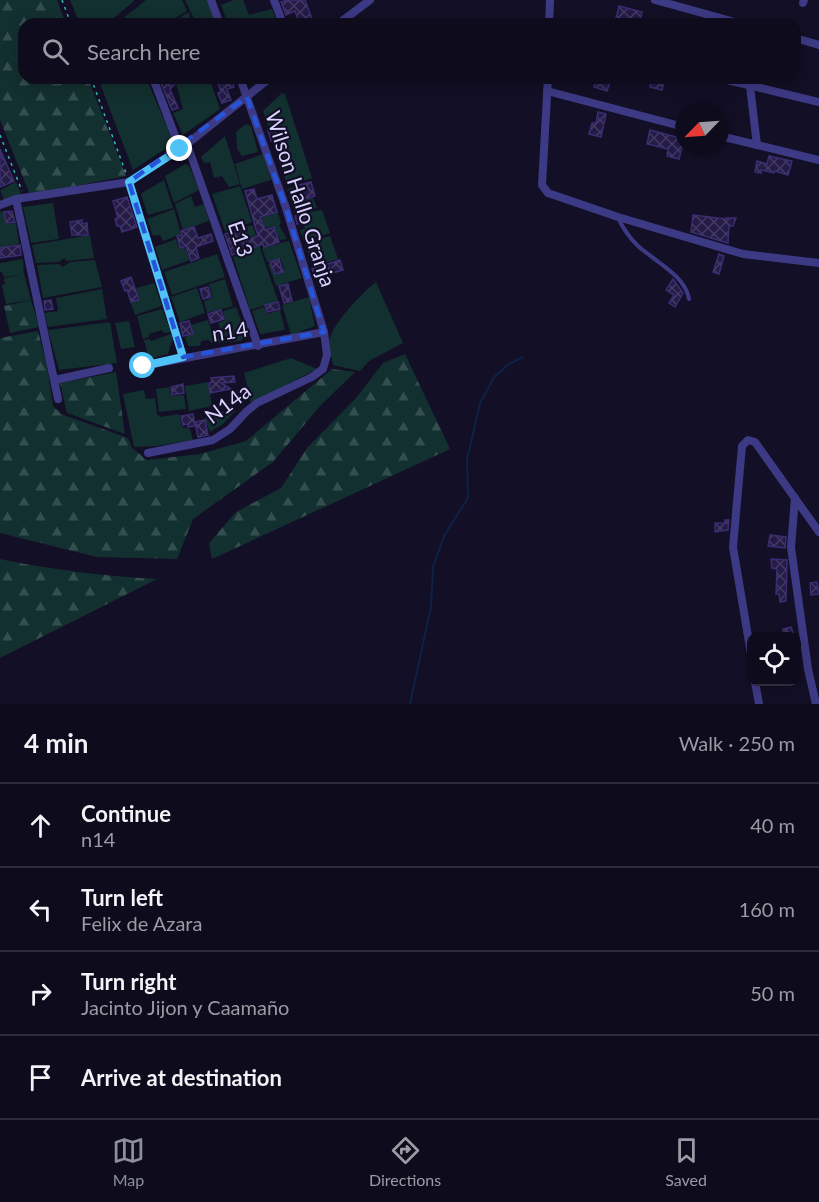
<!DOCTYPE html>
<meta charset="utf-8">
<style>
:root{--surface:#0e0b1c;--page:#171425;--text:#f1f3f6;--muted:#9b9ba3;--line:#2e2b3b;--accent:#8c9099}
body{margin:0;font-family:Lato,sans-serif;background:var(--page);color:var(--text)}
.controls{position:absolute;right:18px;bottom:18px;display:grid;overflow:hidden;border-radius:12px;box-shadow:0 3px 15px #0003}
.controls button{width:54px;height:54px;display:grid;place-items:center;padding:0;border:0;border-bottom:2px solid var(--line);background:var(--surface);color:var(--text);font:30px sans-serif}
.compass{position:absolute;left:675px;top:102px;width:54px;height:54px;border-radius:50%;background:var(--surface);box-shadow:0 3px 15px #0003;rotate:245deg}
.stop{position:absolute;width:18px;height:18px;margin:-14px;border:4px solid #4fc3f7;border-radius:50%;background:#fff}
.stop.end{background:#4fc3f7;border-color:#fff;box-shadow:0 2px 6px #0008}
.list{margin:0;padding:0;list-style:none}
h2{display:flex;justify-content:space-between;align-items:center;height:78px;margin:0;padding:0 24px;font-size:26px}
h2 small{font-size:20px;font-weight:400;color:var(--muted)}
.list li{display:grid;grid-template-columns:39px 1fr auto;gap:18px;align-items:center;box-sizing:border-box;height:84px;padding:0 24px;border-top:2px solid var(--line)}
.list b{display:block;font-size:22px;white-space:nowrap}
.list p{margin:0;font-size:20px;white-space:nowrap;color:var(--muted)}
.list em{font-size:20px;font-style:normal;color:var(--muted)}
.icon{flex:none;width:33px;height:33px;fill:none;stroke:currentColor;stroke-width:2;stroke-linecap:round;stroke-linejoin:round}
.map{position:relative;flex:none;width:819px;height:704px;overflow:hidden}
.search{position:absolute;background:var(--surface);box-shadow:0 3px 15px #0003;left:18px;right:18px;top:18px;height:66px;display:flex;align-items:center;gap:15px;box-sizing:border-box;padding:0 21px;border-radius:18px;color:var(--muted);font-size:22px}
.sheet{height:414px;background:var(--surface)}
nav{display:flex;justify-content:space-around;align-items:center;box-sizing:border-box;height:84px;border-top:2px solid var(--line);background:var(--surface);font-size:16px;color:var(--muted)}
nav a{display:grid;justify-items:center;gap:3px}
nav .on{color:var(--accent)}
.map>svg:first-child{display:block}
</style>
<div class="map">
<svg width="819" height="704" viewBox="0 0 819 704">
<defs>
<pattern id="forest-firs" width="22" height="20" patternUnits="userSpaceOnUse" patternTransform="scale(1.5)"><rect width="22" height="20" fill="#12302f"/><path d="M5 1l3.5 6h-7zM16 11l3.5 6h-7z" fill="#344d4e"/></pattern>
<pattern id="building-cross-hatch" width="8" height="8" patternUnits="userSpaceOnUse" patternTransform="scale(1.5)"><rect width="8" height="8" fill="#241b47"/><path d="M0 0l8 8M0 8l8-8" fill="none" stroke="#433b63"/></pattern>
</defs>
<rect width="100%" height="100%" fill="#130f26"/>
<g fill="#12302f">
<polygon points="70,0 134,0 134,1 107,24 80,24"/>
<polygon points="146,0 182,0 187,11 165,24 116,24"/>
<path d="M185,0H209L217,24C192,24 196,22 185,0Z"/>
<polygon points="234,0 243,0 249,15 272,9 278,24 228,24 221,5"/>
<polygon points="189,12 191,24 169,24"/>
<polygon points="98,78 146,78 174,143 133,170"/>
<polygon points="209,78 220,109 183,135 173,113 183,109 175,79"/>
<polygon points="282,93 285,94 312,178 299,182 296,177 298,182 287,185 274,142 280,140 276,126 269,128 263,111"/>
<polygon points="246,124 251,126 258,152 242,156 237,149 236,132"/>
<polygon points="225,136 240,184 229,187 222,176 214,178 210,162 204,163 201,157"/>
<polygon points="263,154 271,180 242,189 235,164"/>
<polygon points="185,164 189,166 199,190 174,203 165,176"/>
<polygon points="164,180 173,208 148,215 141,195 142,193"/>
<polygon points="16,182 22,196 4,200 0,190"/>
<polygon points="299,185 301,199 291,202 287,189"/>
<polygon points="240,186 252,222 225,231 212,194"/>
<polygon points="191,196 195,207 204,204 209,221 183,230 175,204"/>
<polygon points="313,198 317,208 295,214 292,203"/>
<polygon points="53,203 59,239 31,243 23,207"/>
<polygon points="174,209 181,234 163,241 160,235 153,236 147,219"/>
<polygon points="322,210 330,233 304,242 300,230 305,229 303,223 307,222 306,218 311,217 310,212"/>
<polygon points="4,211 6,224 16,223 19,244 0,248 0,212"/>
<polygon points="278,212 281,223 279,225 287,239 280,240 274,226 264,228 261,218"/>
<polygon points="253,225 256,236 241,241 240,229"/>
<polygon points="90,235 94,258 67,261 64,258 59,262 36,263 32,245"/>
<polygon points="330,236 338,259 313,266 305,243"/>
<polygon points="176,239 179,249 185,248 190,260 162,270 155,247"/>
<polygon points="289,241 302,278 276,286 268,264 270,263 275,275 282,273 284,268 280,258 267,262 262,248"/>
<polygon points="259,245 278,301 250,310 233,257"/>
<polygon points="217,254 225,277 172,295 164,272"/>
<polygon points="23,259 24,274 31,300 6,304 2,285 5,284 4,278 20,275 4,277 2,272 0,272 0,263"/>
<polygon points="95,260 102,287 43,298 37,265 59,264 63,267 70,262"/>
<polygon points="225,279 233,306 207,313 204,301 213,298 209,284"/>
<path d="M376,282L403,343L369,361L360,371L333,365C332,358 328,348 329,341C332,324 362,293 376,282Z"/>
<polygon points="154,283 162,306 135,315 131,303 140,300 136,288"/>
<polygon points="197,288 205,313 180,322 171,297"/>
<polygon points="102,289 107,319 48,327 44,313 58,311 56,298"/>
<polygon points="309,297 315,326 291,335 282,305"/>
<polygon points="236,307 242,323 244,338 240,341 218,343 216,334 221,332 218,323 225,320 223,311"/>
<polygon points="264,307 267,314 280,310 285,330 260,334 252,311"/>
<polygon points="162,309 171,332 164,333 162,330 149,334 149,337 143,339 137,316"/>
<polygon points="208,320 216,342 211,343 209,340 201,341 200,346 188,346 185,337 193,334 191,325"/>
<polygon points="129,321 135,347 121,349 115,323"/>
<polygon points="110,322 117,363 59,370 48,330"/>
<polygon points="171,334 173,338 168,354 149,359 144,340 149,339 151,341"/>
<polygon points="291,358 317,369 251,403 244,373"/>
<polygon points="208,382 212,406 189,411 185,386"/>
<polygon points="169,387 171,396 184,395 186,409 159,412 156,389"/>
<polygon points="144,390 146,399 155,398 157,414 160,417 179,414 182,427 190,429 193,440 157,446 134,447 123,394"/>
<polygon points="233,408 235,411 223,424 210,432 205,418"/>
</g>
<g fill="url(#forest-firs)">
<polygon points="0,0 57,0 66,24 24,24 24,78 88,78 126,176 30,195 0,120"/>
<polygon points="31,300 39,327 10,333 4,306"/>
<polygon points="38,331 47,366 53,406 61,414 128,438 132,448 147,460 200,454 246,441 332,369 355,372 320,406 273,462 193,519 177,559 97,557 0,533 0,338"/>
<polygon points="405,354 450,449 212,559 209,543 236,512 281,488 307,448 356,398 383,363"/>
<polygon points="116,372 125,434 67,413 60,383"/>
<path d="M0,559C52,570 104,576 157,579L0,658Z"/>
</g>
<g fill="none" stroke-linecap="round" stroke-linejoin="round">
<polyline stroke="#0c2248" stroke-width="2" points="410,704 431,607 433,567 444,536 468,498 467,460 480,403 494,377 509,364 523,357"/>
</g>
<g fill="url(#building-cross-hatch)" stroke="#3b2d73" stroke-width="1.5">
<polygon points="287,0 305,0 314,24 300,24 295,11 286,15 281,2"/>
<polygon points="619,6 642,12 639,24 615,22"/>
<polygon points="159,78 171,78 175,84 170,89 178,108 172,110"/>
<polygon points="222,78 231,78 234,87 227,89 231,100 222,103 218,93 221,92 217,80"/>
<polygon points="596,78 611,79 607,91 594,87"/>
<polygon points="657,78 665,78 662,90 650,87 652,79 657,80"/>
<polygon points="598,112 606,114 601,137 589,134 592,123 596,123"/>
<polygon points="276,128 279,139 271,141 268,130"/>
<polygon points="650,130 684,139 679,159 667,156 668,149 647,144"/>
<polygon points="0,149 14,181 0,187"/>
<polygon points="769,156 792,161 788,175 775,171 774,173 761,170 761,173 755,172 757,161 767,164"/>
<polygon points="311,182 315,196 302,200 299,185"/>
<polygon points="254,189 257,199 272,195 277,212 260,217 265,230 274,227 279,242 264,247 263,244 232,255 225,234 239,230 243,242 258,236 245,191"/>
<polygon points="127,197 137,227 122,232 120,226 117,226 115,219 118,218 113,201"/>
<polygon points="12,211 15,222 6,223 4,212"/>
<polygon points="304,213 306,221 297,224 295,216"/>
<polygon points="693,215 726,219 726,218 736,218 733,226 729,226 728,243 691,232"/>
<polygon points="82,220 82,224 87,223 88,235 72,235 70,222"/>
<polygon points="194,227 198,238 211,234 213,241 196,247 199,258 191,261 186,246 180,248 177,236 182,235 181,231"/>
<polygon points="20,245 21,255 0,258 0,248"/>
<polygon points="719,254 724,256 719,274 713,272"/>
<polygon points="279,259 283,272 275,274 270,262"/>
<polygon points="340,260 343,270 315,278 312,269"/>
<polygon points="131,277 139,300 131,302 127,290 125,291 121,281"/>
<polygon points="673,279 683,293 675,307 669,303 674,295 666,290"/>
<polygon points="288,284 292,301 284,303 279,286"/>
<polygon points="208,287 211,297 203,299 200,289"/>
<polygon points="51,300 53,309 45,310 44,301"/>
<polygon points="278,302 280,309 267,312 265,305"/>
<polygon points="221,310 224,319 211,323 208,314"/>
<polygon points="189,321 193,334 183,336 180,323"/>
<polygon points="234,376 235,382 221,383 238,393 238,399 232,399 230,389 210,393 209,383 212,382 211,378"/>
<polygon points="183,384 184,393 172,395 171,387"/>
<polygon points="193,414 195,426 188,427 188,424 183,425 181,416"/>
<polygon points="205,420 208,435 198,437 195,422"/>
<polygon points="725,520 729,520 728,530 715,532 715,523 725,523"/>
<polygon points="770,535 786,537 785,548 768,546"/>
<polygon points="771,559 787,560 786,601 780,602 779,594 776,594 777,569 772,568"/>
<polygon points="817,582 819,594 811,595 810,583"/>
<polygon points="791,627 794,636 784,636 783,629"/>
</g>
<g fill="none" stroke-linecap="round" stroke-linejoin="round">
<g stroke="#2fb8b0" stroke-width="1.5" stroke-dasharray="3 4.5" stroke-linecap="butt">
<polyline points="62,0 71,24"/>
<polyline points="91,78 127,176"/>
<polyline points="0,135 22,191"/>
</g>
<path stroke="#3d3a85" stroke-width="4" d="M618,218C623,228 629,237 637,245C654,261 685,275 689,299"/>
<g stroke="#3d3a85" stroke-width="8">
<polyline points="211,0 220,24"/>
<polyline points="274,0 283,24"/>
<polyline points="655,0 742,24"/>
<polyline points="803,3 804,0"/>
<polyline points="338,24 370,0"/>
<polyline points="549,24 550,0"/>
<polyline points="795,38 819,45"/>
<polyline points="153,78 180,149"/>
<polyline points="548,78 542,185 548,193 618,217 743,254 819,263"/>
<polyline points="719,78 819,102"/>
<polyline points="749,78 757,145"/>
<polyline points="547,91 684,127"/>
<polyline points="720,136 819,160"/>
<polyline points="187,144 258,346"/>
<polyline points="129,182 183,357"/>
<polyline points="16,199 58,399"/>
<polyline points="0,205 16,199 129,182 187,144 270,78"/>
<polyline points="143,366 324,332"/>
<polyline points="55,380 109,368"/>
<polyline points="148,453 213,440 230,429 247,411 257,403 312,377 323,369 327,355 324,332 286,208 240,78"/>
<polyline points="795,498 791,547 808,669 816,704"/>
<polyline points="752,660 733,547 742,446 748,440 755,442 819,532"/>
<polyline points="755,682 759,704"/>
</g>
</g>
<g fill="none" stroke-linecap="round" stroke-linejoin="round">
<polyline stroke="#4fc3f7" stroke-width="8" points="143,366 183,357 129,182 180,149"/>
</g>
<path fill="none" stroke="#2655da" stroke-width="4.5" stroke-dasharray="12 8" stroke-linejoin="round" d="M247,97L286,208L324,332L183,357L129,182Z"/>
<g text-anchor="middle" stroke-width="4.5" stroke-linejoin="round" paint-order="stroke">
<g font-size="21" fill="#d9d4ff" stroke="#130f26">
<text transform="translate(300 199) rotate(72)" y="7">Wilson Hallo Granja</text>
<text transform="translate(240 239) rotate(71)" y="7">E13</text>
<text transform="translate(230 332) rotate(-9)" y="7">n14</text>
<text transform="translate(228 404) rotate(-37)" y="7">N14a</text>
</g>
</g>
</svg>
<div class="controls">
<button><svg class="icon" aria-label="locate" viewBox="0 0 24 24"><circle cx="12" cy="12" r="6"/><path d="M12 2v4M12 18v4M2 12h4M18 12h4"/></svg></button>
</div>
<svg class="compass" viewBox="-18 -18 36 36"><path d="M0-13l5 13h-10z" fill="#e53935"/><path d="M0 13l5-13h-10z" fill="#9b9ba3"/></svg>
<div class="stop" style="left:143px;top:366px"></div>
<div class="stop end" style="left:180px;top:149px"></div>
<div class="search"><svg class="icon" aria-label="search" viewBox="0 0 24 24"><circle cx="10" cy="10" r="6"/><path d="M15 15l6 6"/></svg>Search here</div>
</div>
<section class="sheet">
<h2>4 min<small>Walk · 250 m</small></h2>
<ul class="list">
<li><svg class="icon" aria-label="ahead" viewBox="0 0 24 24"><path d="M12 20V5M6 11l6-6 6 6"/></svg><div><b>Continue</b><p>n14</p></div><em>40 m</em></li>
<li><svg class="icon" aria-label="left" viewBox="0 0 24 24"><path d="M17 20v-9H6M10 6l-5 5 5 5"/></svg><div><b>Turn left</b><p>Felix de Azara</p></div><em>160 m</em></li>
<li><svg class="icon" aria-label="right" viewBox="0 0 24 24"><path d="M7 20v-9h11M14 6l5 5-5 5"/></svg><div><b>Turn right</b><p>Jacinto Jijon y Caamaño</p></div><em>50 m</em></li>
<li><svg class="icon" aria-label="arrive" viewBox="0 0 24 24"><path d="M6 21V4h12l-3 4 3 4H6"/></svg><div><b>Arrive at destination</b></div></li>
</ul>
</section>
<nav>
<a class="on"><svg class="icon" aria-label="map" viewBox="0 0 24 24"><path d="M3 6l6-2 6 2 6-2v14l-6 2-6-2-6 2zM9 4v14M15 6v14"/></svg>Map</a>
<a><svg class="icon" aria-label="directions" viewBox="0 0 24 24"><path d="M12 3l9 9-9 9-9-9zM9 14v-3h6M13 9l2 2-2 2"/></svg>Directions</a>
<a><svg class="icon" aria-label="saved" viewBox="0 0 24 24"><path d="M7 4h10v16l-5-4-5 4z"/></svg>Saved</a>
</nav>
